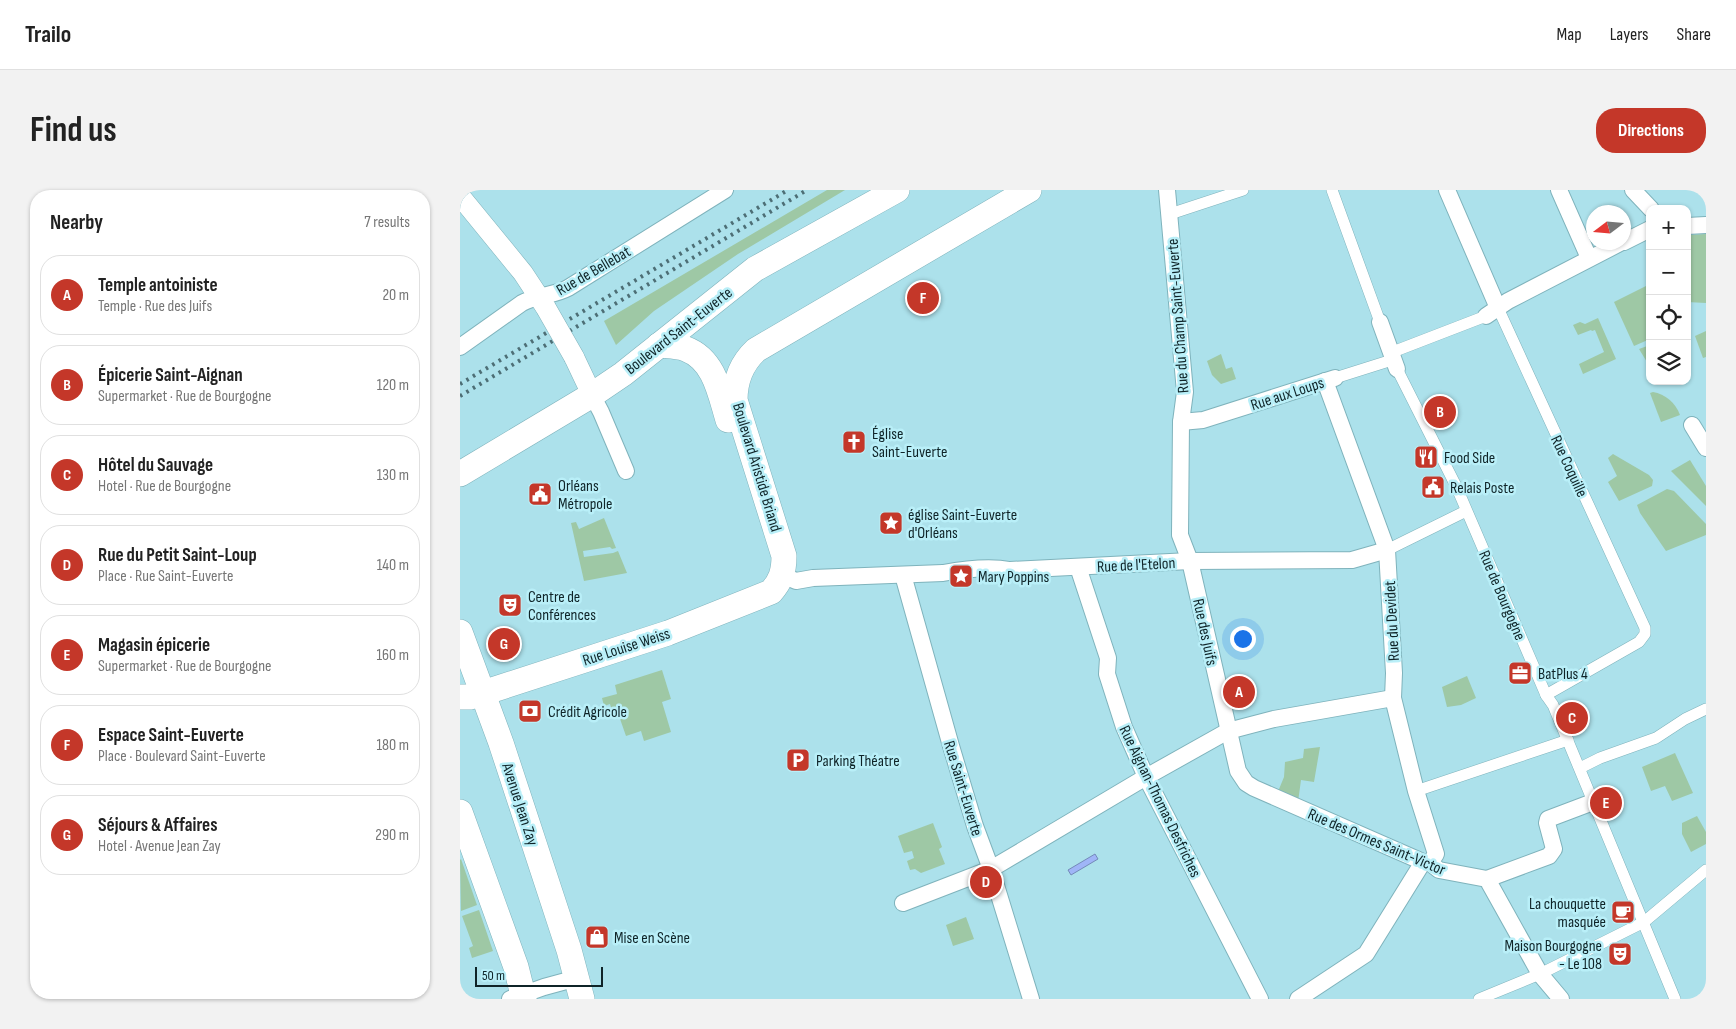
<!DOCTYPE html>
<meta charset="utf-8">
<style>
:root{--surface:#fff;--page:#f2f2f2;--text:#222;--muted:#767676;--line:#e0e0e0;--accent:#c43729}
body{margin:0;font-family:"Sofia Sans Condensed",sans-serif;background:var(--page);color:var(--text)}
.controls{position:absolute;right:15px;top:15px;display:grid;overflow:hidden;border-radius:10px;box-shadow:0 1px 4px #0004}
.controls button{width:45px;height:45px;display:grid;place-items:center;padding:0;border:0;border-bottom:1px solid var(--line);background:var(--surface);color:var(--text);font:25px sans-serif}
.compass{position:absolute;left:1126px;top:15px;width:45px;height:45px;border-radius:50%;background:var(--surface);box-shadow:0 1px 4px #0004;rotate:254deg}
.scale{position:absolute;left:15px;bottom:12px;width:128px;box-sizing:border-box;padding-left:5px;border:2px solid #0f2428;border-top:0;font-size:14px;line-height:18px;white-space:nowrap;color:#0f2428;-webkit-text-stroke:4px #b9eff8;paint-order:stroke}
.you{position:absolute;left:782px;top:448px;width:18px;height:18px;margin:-12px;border:4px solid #fff;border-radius:50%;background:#1a73e8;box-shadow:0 0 0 8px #1a73e833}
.badge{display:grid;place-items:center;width:32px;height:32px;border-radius:50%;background:var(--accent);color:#fff;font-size:16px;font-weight:700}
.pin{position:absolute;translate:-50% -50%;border:2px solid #fff;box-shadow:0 1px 5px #0006}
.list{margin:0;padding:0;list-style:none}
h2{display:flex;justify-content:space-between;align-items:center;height:65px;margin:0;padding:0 20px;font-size:21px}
h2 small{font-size:16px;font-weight:400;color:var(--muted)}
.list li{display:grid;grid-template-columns:32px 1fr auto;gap:15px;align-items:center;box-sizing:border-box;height:80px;margin:0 10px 10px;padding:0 10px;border:1px solid var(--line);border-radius:20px}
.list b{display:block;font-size:19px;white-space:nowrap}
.list p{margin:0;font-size:16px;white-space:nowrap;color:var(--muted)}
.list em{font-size:16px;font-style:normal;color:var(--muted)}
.icon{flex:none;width:28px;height:28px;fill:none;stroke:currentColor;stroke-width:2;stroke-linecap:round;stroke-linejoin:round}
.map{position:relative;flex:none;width:1246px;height:809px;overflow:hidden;border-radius:20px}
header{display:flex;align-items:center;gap:30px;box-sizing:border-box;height:70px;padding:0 25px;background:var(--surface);border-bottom:1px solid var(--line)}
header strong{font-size:24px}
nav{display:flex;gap:28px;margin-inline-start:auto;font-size:18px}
.intro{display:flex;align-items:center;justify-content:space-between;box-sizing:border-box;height:120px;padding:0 30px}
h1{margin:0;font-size:35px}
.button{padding:12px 22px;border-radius:20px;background:var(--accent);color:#fff;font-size:18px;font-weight:700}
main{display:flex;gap:30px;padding:0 30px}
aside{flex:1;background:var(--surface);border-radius:20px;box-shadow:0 1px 4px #0004}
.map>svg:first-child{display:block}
</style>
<header>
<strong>Trailo</strong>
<nav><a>Map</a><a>Layers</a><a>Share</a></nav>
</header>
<div class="intro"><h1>Find us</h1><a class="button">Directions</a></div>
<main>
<aside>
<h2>Nearby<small>7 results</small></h2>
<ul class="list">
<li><span class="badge">A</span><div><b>Temple antoiniste</b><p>Temple · Rue des Juifs</p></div><em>20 m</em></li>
<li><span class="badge">B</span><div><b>Épicerie Saint-Aignan</b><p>Supermarket · Rue de Bourgogne</p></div><em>120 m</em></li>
<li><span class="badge">C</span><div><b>Hôtel du Sauvage</b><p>Hotel · Rue de Bourgogne</p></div><em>130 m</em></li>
<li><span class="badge">D</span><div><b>Rue du Petit Saint-Loup</b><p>Place · Rue Saint-Euverte</p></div><em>140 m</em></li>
<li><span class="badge">E</span><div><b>Magasin épicerie</b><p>Supermarket · Rue de Bourgogne</p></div><em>160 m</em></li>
<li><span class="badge">F</span><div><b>Espace Saint-Euverte</b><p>Place · Boulevard Saint-Euverte</p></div><em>180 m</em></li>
<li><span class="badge">G</span><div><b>Séjours &amp; Affaires</b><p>Hotel · Avenue Jean Zay</p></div><em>290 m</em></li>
</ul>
</aside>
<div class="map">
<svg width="1246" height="809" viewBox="0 0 1246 809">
<rect width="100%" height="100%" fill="#ace1eb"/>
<g fill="#9ec8a5">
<polygon points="367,0 385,0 278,64 194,121 156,155 144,131"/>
<polygon points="1246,44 1246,113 1227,112 1227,45"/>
<polygon points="1190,94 1190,149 1174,156 1154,112"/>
<polygon points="1138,128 1156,169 1123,184 1119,174 1144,162 1135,140 1132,141 1131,140 1118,145 1113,135 1120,132 1125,134"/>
<polygon points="1246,141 1246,167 1243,168 1235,146"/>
<polygon points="1190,155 1190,177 1179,159"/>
<polygon points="761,164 766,179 772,177 776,189 761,194 752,185 747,171"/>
<path d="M1193,202C1205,204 1216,213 1220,225L1201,232L1190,203Z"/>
<polygon points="1153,264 1189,285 1193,290 1192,296 1159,311 1148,292 1157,286 1148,268"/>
<polygon points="1230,270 1246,296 1246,316 1211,281"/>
<polygon points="1207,299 1214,301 1246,334 1246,345 1206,361 1180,323 1177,315"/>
<polygon points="144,328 156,358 152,359 150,357 123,361 124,367 153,363 158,361 167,383 124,391 111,333 116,332 119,339"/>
<polygon points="202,480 211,509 202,512 211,542 184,551 181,541 166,546 159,526 154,527 150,514 144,516 142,508 157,504 155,495"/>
<polygon points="1007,486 1016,508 1001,515 987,517 982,497"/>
<polygon points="860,557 854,592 841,590 838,612 817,604 824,587 825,572 843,568 844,559"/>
<polygon points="1215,563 1233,603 1212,611 1205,596 1191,601 1182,577"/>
<polygon points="1237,626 1246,642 1246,654 1231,662 1222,644 1222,633"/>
<polygon points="473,633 482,657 479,659 485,674 461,683 455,679 450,680 447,671 454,668 452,661 444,663 438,646"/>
<polygon points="1,669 17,715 1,721 0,670"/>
<polygon points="19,720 33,761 12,768 9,758 13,756 2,726"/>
<polygon points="506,727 514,749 493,756 486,735"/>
</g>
<polygon fill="#9fb5f7" stroke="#748ab9" points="635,664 638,669 611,685 608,680"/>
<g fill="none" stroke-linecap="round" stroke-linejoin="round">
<g stroke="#7fb3bc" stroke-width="12">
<g id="pedestrian">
<polyline points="872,0 920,132"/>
<polyline points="710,24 783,0"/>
<polyline points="1038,118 1185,438 1185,444 1179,452 1086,505"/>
<polyline points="930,163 1026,126"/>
<polyline points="937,179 997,298 1086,505 1093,515 1215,809"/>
<polyline points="875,188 932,170"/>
<polyline points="927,360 1006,321"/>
<polyline points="1120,578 1140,568 1196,548 1225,529 1246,519"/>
<polyline points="956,601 1108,550"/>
<polyline points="1019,809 1080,784 1184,732 1246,680"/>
</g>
</g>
<g stroke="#7fb3bc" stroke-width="18">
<g id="minor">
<polyline points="707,0 725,202 721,232 720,345 730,371 778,581 786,593 794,598 963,672 970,673 979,680 1027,689 1080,784 1101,809"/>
<polyline points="987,0 1038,118"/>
<polyline points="1099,0 1129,68"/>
<polyline points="1173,0 1191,19"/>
<polyline points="1227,36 1246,35"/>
<polyline points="1164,52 1190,39"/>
<polyline points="1026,126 1048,111 1162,52"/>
<polyline points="920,132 937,179"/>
<path d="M0,157L62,113C77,105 93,106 108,98L265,0"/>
<polyline points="865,191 927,360 934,483 933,508 956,601 976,664 970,673"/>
<polyline points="132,205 141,222 166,281"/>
<polyline points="721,232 743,230 875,188"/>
<polyline points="1232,235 1246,258"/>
<polyline points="618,377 648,468 647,484 664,537 686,587 800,809"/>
<path d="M322,385L336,391L353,388L483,383C505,379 528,376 550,380L730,371L892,370L927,360"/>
<polyline points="443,385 491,556 515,636 531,679 571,809"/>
<polyline points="1027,689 1089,666 1094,659 1087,633 1088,629 1133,612"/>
<polyline points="443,713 531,679 686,587 768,541 814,529 933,508"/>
<polyline points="50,809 84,797 117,788"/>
<polyline points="838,809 906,764 963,672"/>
</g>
</g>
<g stroke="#7fb3bc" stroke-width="21">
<g id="tertiary">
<polyline points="0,6 63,83 86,118"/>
<polyline points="114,167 132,205"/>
</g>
</g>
<g stroke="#7fb3bc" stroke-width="26">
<g id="primary">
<path d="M199,155C208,156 218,156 226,159C255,170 260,204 268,230"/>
<polyline points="0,284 132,205 163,184 295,79 437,0"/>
<polyline points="0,442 41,553 109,760 122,809"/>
<path d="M0,507H10L23,503L208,443L311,402C321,391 324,381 324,366L275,210C275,191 282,173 296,160L569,0"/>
<polyline points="0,622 56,777 64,809"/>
</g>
</g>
<use href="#pedestrian" stroke="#fff" stroke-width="11"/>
<use href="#minor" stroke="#fff" stroke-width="16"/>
<use href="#tertiary" stroke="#fff" stroke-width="20"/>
<use href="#primary" stroke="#fff" stroke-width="25"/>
<g stroke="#4d6e75" stroke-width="4" stroke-dasharray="2.5 5" stroke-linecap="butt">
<polyline points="0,194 328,0"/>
<polyline points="0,206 347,0"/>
</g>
<g stroke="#7fb3bc" stroke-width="21" stroke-linecap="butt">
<polyline id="tertiary-bridge" points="86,118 114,167"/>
</g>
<use href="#tertiary-bridge" stroke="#fff" stroke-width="20"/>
</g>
<defs>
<g id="church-square" transform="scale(1.25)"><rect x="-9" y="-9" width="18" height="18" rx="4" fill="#c43729" stroke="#b9eff8"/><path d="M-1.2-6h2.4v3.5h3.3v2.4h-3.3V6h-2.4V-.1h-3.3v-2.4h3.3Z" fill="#fff"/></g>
<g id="restaurant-square" transform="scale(1.25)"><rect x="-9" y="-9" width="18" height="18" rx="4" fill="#c43729" stroke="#b9eff8"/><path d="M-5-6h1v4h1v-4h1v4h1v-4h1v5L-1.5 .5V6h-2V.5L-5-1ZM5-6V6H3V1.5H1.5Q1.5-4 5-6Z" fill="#fff"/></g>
<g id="civic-square" transform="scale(1.25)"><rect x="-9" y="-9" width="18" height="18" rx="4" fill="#c43729" stroke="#b9eff8"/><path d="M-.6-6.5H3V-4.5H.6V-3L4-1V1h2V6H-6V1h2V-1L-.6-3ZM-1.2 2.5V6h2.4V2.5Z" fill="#fff"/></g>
<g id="sight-square" transform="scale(1.25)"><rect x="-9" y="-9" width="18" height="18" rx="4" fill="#c43729" stroke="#b9eff8"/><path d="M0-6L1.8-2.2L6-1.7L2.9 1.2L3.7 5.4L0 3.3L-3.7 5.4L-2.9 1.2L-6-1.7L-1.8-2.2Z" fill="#fff"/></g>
<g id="theatre-square" transform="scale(1.25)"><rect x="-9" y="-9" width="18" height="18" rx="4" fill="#c43729" stroke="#b9eff8"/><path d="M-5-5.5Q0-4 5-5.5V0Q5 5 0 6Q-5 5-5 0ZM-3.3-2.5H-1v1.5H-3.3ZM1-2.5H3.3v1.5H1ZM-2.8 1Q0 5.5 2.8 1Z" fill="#fff"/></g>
<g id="office-square" transform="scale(1.25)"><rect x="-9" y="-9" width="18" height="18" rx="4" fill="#c43729" stroke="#b9eff8"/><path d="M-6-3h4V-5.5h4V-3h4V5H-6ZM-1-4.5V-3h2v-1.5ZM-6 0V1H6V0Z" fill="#fff"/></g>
<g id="bank-square" transform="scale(1.25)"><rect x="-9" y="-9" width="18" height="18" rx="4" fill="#c43729" stroke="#b9eff8"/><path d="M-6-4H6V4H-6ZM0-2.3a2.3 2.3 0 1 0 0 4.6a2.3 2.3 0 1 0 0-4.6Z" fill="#fff"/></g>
<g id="parking-square" transform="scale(1.25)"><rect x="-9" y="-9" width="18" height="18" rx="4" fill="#c43729" stroke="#b9eff8"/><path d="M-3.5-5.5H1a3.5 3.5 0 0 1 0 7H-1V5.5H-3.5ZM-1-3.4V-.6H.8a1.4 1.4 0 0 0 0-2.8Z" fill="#fff"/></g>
<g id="cafe-square" transform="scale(1.25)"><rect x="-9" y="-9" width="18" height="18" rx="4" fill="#c43729" stroke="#b9eff8"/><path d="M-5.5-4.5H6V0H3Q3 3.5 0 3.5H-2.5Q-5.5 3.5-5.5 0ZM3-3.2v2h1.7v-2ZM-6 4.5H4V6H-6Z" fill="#fff"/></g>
<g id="shop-square" transform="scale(1.25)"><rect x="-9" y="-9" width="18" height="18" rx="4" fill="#c43729" stroke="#b9eff8"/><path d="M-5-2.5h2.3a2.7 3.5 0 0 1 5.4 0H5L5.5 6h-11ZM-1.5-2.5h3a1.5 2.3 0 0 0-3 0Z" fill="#fff"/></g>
</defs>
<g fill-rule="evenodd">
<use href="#church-square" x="394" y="252"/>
<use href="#restaurant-square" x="966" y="267"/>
<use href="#civic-square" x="973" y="297"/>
<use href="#civic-square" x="80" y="304"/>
<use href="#sight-square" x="431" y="333"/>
<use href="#sight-square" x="501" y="386"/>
<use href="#theatre-square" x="50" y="415"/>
<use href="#office-square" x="1060" y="483"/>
<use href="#bank-square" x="70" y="521"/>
<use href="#parking-square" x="338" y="570"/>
<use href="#cafe-square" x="1163" y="722"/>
<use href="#shop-square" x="137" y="747"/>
<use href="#theatre-square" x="1160" y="764"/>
</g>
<g text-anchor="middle" stroke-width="5" stroke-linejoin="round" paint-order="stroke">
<g font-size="16" fill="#0f2428" stroke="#b9eff8">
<text transform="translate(133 80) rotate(-30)" y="6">Rue de Bellebat</text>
<text transform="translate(717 126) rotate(-94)" y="6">Rue du Champ Saint-Euverte</text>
<text transform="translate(218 140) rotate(-38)" y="6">Boulevard Saint-Euverte</text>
<text transform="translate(827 203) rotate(-18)" y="6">Rue aux Loups</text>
<text transform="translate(1110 276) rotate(65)" y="6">Rue Coquille</text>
<text transform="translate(298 277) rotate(73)" y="6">Boulevard Aristide Briand</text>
<text transform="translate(676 374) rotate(-3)" y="6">Rue de l'Etelon</text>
<text transform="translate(1043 405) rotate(67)" y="6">Rue de Bourgogne</text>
<text transform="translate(931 431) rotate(-93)" y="6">Rue du Devidet</text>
<text transform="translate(746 442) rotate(78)" y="6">Rue des Juifs</text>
<text transform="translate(166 456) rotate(-18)" y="6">Rue Louise Weiss</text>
<text transform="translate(504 598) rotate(73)" y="6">Rue Saint-Euverte</text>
<text transform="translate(701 611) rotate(64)" y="6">Rue Aignan-Thomas Desfriches</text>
<text transform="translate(61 614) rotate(72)" y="6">Avenue Jean Zay</text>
<text transform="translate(917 651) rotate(23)" y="6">Rue des Ormes Saint-Victor</text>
</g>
<g font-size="16" fill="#0f2428" stroke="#b9eff8" text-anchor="start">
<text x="412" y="249">Église<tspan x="412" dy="18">Saint-Euverte</tspan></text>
<text x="984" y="273">Food Side</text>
<text x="98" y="301">Orléans<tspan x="98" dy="18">Métropole</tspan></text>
<text x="990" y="303">Relais Poste</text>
<text x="448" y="330">église Saint-Euverte<tspan x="448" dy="18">d'Orléans</tspan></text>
<text x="518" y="392">Mary Poppins</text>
<text x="68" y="412">Centre de<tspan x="68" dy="18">Conférences</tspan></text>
<text x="1078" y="489">BatPlus 4</text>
<text x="88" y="527">Crédit Agricole</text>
<text x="356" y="576">Parking Théatre</text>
<text x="1146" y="719" text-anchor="end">La chouquette<tspan x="1146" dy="18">masquée</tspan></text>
<text x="154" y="753">Mise en Scène</text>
<text x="1142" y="761" text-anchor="end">Maison Bourgogne<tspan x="1142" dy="18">- Le 108</tspan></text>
</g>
</g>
</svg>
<div class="controls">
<button>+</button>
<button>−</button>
<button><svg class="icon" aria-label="locate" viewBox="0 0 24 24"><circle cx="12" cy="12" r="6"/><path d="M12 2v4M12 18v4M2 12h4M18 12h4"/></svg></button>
<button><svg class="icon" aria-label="layers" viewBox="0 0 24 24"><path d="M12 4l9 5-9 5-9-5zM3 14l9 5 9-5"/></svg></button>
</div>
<svg class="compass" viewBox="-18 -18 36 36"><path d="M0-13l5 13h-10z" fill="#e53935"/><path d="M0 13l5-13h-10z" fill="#767676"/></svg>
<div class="scale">50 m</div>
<div class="you"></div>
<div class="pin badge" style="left:779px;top:502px">A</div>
<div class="pin badge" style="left:980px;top:222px">B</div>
<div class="pin badge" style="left:1112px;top:528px">C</div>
<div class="pin badge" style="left:526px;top:692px">D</div>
<div class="pin badge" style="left:1146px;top:613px">E</div>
<div class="pin badge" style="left:463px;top:108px">F</div>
<div class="pin badge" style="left:44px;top:454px">G</div>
</div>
</main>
